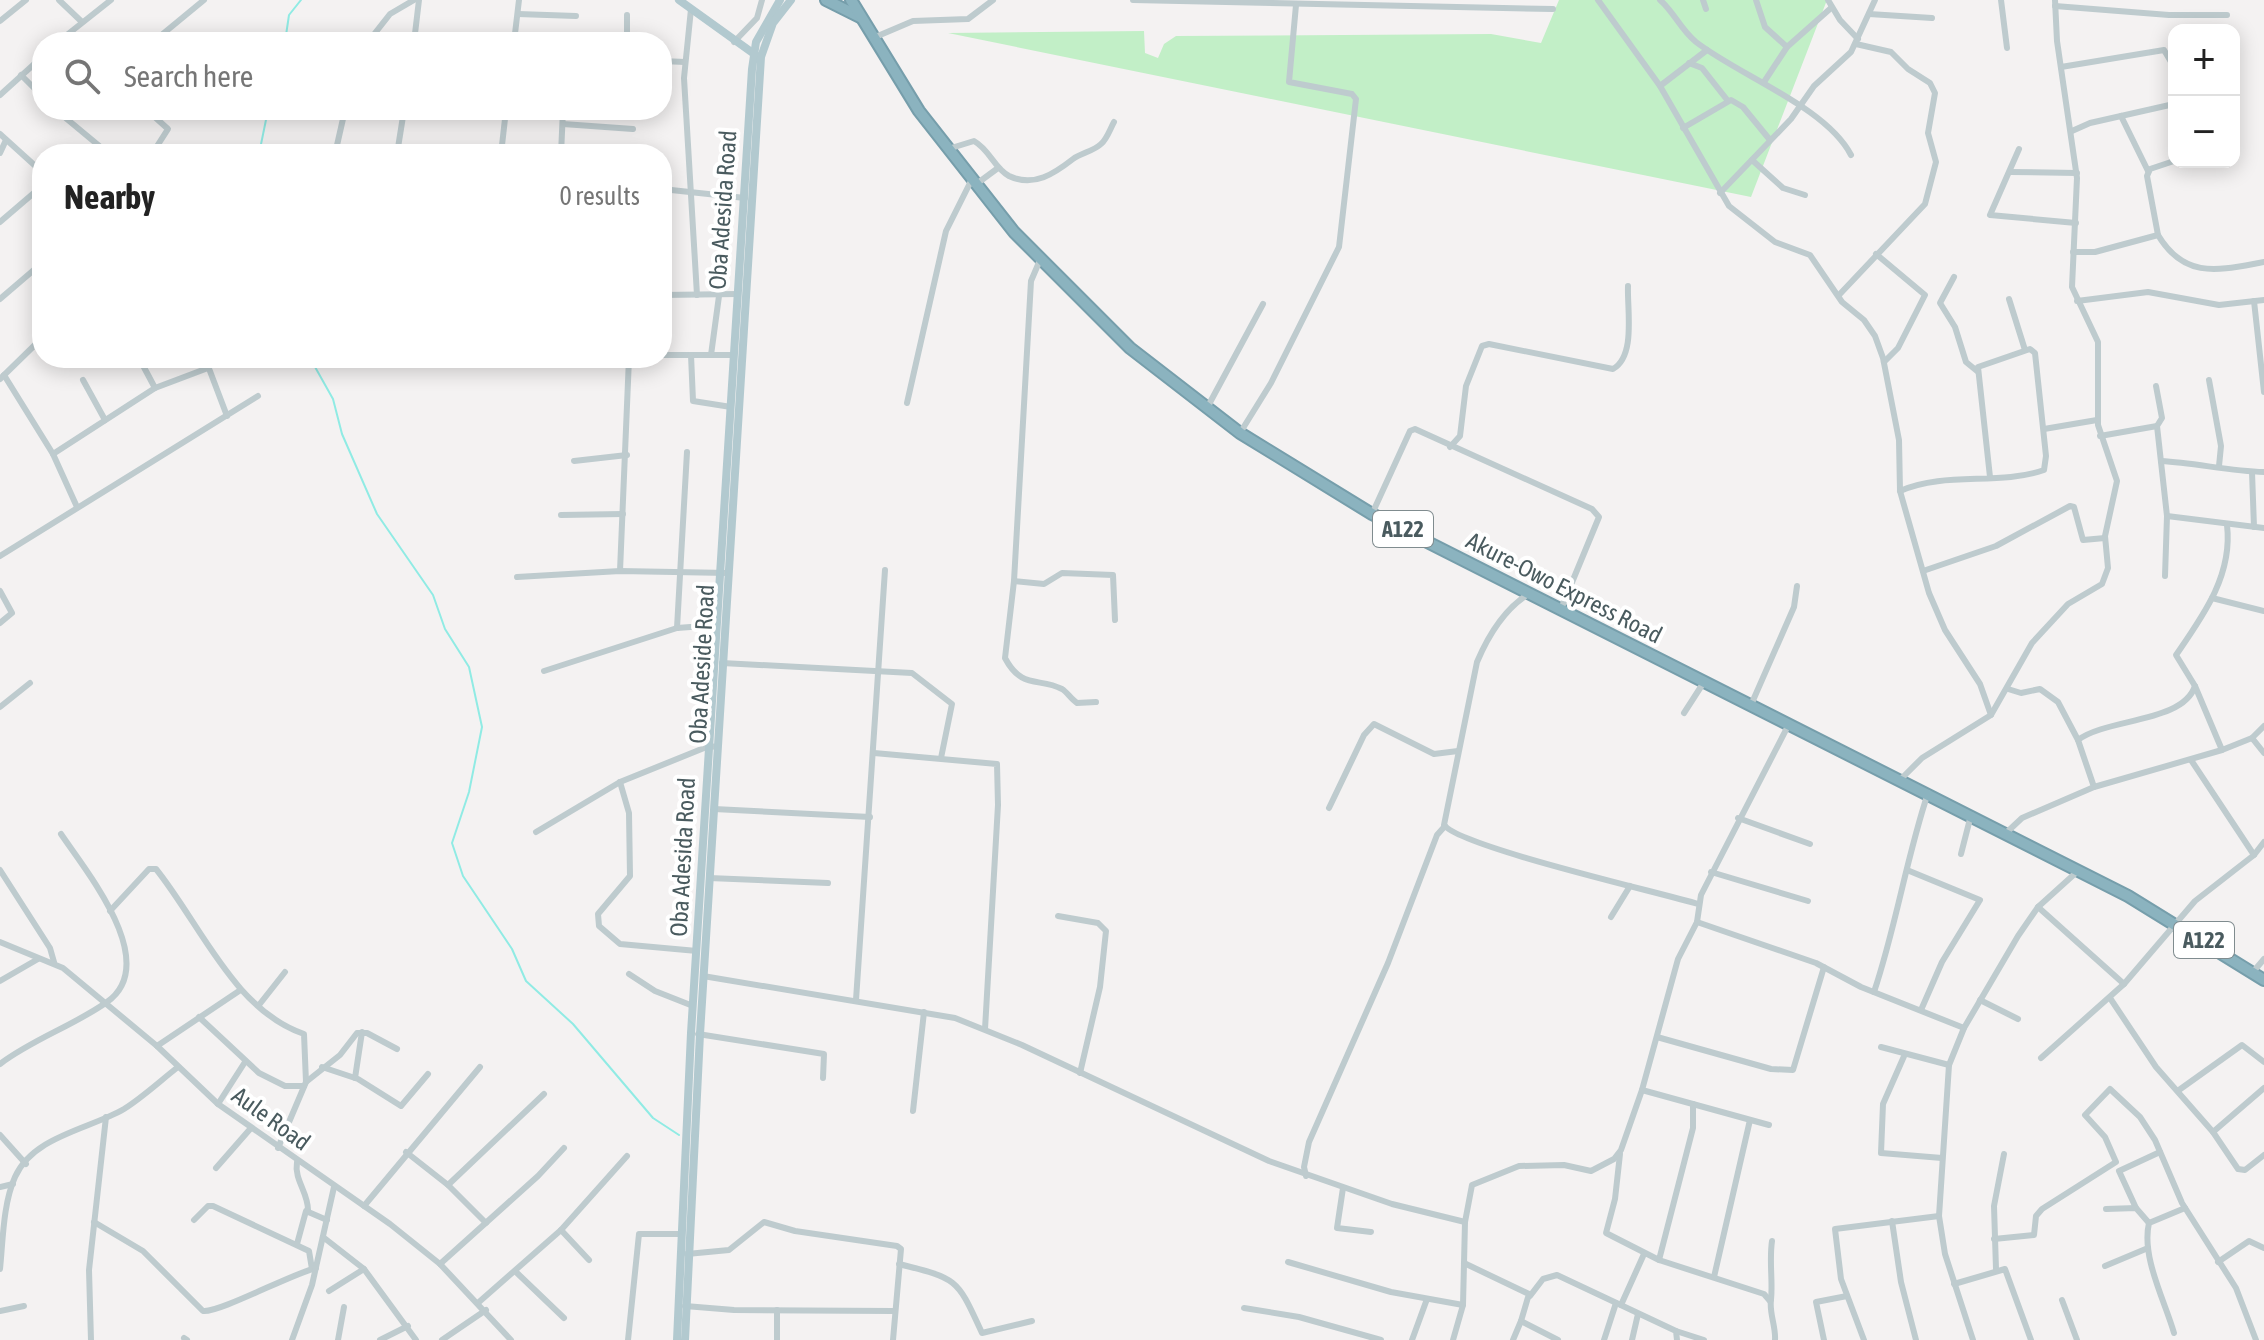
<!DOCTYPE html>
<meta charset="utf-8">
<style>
:root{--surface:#fff;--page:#f6f6f6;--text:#222;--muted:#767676;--line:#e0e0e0}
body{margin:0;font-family:"Asap Condensed",sans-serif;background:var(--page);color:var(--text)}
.controls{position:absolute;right:24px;top:24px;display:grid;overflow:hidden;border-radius:16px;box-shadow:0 4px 20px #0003}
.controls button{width:72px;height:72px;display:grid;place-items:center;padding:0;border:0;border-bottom:2px solid var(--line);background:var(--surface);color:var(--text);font:40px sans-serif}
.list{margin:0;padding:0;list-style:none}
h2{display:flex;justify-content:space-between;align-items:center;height:104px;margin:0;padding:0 32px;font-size:34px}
h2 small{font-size:26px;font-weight:400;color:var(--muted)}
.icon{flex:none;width:44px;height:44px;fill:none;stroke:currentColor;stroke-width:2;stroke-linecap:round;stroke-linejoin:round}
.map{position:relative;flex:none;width:2264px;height:1340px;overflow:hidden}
.search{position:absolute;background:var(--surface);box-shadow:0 4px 20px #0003;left:32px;top:32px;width:640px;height:88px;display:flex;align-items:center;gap:20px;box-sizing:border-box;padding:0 28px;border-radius:32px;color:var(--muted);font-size:30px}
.panel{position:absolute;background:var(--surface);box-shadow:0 4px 20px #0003;left:32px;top:144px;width:640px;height:224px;border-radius:32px}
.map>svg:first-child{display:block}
</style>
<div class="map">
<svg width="2264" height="1340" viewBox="0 0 2264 1340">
<rect width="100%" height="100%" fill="#f4f2f2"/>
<polygon fill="#c2efc7" points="1559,0 1827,0 1751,197 948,33 1144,31 1145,53 1158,58 1164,44 1176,36 1491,34 1541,43"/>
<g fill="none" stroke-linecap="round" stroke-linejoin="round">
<g stroke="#90ebe4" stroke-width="2">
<polyline points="285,42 289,15 301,0"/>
<polyline points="259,154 268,110"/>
<polyline points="310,358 333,399 342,434 377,514 433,595 445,629 469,667 482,727 469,792 452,843 463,876 512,949 526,981 573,1024 653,1118 679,1135"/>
</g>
<g stroke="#769eab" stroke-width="14">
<g id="highway">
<polyline points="826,0 860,17"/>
<polyline points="851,0 919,111 1014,232 1130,348 1240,433 1372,514 2128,896 2264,980"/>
</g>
</g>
<g stroke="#becbce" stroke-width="6">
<polyline points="59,0 82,22"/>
<polyline points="1133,0 1553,9"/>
<polyline points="1598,0 1660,86 1729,206 1775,242 1810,255 1842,302 1864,320 1875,336 1883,358 1899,440 1900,491 1929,593 1945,630 1980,684 1991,715"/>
<path d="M1660,0C1674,12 1681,30 1696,42C1740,76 1826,107 1851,155"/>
<polyline points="1703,0 1706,9"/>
<polyline points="1756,0 1765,27 1787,47"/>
<polyline points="1828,0 1840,20 1858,39"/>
<polyline points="2001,0 2007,48"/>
<polyline points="2055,6 2169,15 2227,15"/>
<polyline points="691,9 684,78 697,295"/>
<polyline points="518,14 576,16"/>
<polyline points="1869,14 1932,18"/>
<polyline points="627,15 627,42"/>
<polyline points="0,21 26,0"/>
<polyline points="873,38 913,21 968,19 993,0"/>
<polyline points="58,42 111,0"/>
<polyline points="153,42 204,0"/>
<polyline points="368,42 390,14 414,0"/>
<polyline points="414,42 419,0"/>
<polyline points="514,42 519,0"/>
<polyline points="734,42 757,18 762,0"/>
<polyline points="662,61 685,62"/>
<polyline points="1689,63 1702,68 1728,101"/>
<polyline points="2061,67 2164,50 2174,67"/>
<polyline points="21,75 42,96"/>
<polyline points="1764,82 1787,47 1831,8"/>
<polyline points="1660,86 1707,50"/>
<polyline points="0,95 42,57"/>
<polyline points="56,110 109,154"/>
<polyline points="147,110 168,129 152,154"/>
<polyline points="2121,116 2148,171"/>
<polyline points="563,124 633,129"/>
<polyline points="1683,128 1731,100 1743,107 1770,140"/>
<polyline points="2072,131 2090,123 2174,104"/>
<polyline points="0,134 42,172"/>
<path d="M948,149L974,141C990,150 994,168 1009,176C1034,188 1055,173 1073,159C1081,153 1094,151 1101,144C1107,139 1110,129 1114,122"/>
<polyline points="2019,149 1990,215 2076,223"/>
<polyline points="0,153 6,140"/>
<polyline points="335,154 345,110"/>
<polyline points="397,154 404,110"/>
<polyline points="501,154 506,110"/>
<polyline points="561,154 563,110"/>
<polyline points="1752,160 1783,188 1805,195"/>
<polyline points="2010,172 2077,173"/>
<polyline points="975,185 998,168"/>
<polyline points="662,189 745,198"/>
<polyline points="1720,193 1791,119 1814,86 1851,52 1875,0"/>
<polyline points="0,222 42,186"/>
<path d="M2158,235C2185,280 2219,270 2264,262"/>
<polyline points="2073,252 2095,252 2158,235 2147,176 2150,169 2174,161"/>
<polyline points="1876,254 1925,295 1898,348 1884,362"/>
<path d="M1040,260L1031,281L1014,581L1005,658C1022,690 1039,677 1062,689C1067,692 1071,699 1077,703L1096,702"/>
<polyline points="1954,277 1940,303 1955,327 1966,362 1977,371"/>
<polyline points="662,295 738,294"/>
<polyline points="1839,295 1925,204 1936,162 1928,133 1935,93 1930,83 1908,69 1891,52 1856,44"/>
<polyline points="0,299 42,263"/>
<polyline points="2009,299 2025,350"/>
<polyline points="2077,301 2148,292 2219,305 2264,300"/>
<polyline points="2254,301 2264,392"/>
<polyline points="662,355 734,355"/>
<polyline points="691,355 693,401 731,407"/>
<polyline points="711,355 719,296"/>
<polyline points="139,358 155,388"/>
<polyline points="205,358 227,416"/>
<polyline points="4,375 53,454 77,507"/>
<polyline points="0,379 42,338"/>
<polyline points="83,380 105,420"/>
<polyline points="2209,380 2221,446 2219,466"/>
<polyline points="2156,386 2162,418 2157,426 2167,516 2165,576"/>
<polyline points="907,403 946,231 971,181"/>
<polyline points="1207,408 1263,304"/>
<polyline points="2044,429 2097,420"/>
<polyline points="1240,433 1271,383 1339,247 1356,99 1352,94 1289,82 1296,5"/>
<polyline points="2100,436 2157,426"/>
<path d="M1450,447L1460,436L1466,386L1482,346L1489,344L1613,369C1636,356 1627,310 1628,286"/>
<polyline points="53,454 155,388 208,368"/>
<polyline points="574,461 627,455"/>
<path d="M2161,461C2196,463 2229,471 2264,472"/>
<polyline points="2252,472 2254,527"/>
<path d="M1900,491C1946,471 1998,486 2044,470L2046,456L2035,353L2030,349L1978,367L1990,477"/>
<polyline points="1372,514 1410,431 1415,429 1592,509 1599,517 1561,609"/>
<polyline points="561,515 623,514"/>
<polyline points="2167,516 2264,528"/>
<polyline points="0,556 258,396"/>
<polyline points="620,571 629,358"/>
<polyline points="1923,571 1996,546 2070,506 2074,507 2083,540 2105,538"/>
<polyline points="517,577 620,571 728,573"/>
<polyline points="1014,581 1044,584 1062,573 1113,575 1115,620"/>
<polyline points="0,591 12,613 0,623"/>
<path d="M1530,593C1505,608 1488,636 1477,662L1444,825C1461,847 1658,892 1698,904"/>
<polyline points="2212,598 2264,611"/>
<polyline points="677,628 687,452"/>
<polyline points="722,663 912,673 952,704 941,758"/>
<polyline points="544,671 677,628 717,625"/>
<polyline points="2008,689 2021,693 2040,689 2058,702 2078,740"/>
<polyline points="1751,705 1794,607 1797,586"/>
<polyline points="0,707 30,683"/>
<polyline points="1684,713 1704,682"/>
<polyline points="2252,738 2264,753"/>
<path d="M2222,750L2195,686L2176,655C2203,616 2233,575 2227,525"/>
<polyline points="874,753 997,764 998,805 985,1029"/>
<polyline points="2191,760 2254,855"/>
<polyline points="1900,780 1922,758 1991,715 2032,643 2068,604 2102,584 2108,568 2105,536 2117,481 2098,425 2098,342 2072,287 2077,178 2057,41 2055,0"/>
<polyline points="620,782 629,813 630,876 598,914 599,926 620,944 697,951"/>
<path d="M2094,787L2078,740C2107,718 2183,723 2195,686"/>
<polyline points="1329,808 1364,735 1374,724 1434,754 1458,751"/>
<polyline points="714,809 870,817"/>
<polyline points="1738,818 1810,844"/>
<polyline points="536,832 620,782 709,746 717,747"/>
<polyline points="2006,833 2022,818 2094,787 2222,750 2252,738 2264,726"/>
<polyline points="1961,854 1971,815"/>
<polyline points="0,870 50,948 54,962"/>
<polyline points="1907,870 1980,900 1942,962 1921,1010"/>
<polyline points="1711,872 1808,901"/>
<polyline points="709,878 828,883"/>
<polyline points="2038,907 2124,984"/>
<path d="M110,911L149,869H156C201,925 234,1010 304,1034L306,1082"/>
<polyline points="1058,916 1098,923 1106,931 1100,987 1080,1073"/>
<polyline points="1611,917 1630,886"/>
<polyline points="1697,922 1816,963 1861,987 1964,1028"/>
<polyline points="0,942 63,968 157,1046 218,1104 390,1224 440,1264 511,1340"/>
<polyline points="2253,972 2264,959"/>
<polyline points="629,974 655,991 693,1006"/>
<polyline points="703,976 955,1018 1022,1045 1269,1161 1392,1204 1465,1222 1472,1185 1519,1166 1564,1165 1591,1171 1614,1159 1621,1150 1642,1090 1678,959 1697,922 1701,895 1789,724"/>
<polyline points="0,981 38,959"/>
<path d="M1874,992C1896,927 1906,859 1928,793"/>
<polyline points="2110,998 2156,1067 2213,1132 2238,1169 2245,1170 2264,1155"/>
<polyline points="856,1000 885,570"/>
<polyline points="1980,1000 2018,1019"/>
<polyline points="259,1005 285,972"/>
<polyline points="199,1017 259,1073 285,1086 304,1086"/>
<polyline points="698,1034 824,1054 823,1078"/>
<polyline points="1657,1037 1771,1069 1793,1070 1824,967"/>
<polyline points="157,1046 239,991"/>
<polyline points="1881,1047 1949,1065"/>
<polyline points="1905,1054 1883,1104 1881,1153 1942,1158"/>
<polyline points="2041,1058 2124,984 2195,901 2254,855 2264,842"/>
<path d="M0,1064C33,1039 73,1026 107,1002C162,963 86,871 61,834"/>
<polyline points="322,1067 358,1079 401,1106 428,1074"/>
<polyline points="355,1078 362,1032"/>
<polyline points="1642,1090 1769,1125"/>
<polyline points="2179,1090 2242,1045 2264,1062"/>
<polyline points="218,1104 245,1062"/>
<polyline points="913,1111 924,1012"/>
<polyline points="2213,1132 2264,1088"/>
<polyline points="0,1135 26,1164"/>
<polyline points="278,1148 306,1082 340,1055 357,1033 367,1033 397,1049"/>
<polyline points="406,1152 448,1185 486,1223"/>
<polyline points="1620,1154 1615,1199 1606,1233 1659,1260 1693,1128 1693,1104"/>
<path d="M297,1162C294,1180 308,1192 308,1210"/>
<polyline points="216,1168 251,1128"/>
<polyline points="1306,1176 1304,1167 1309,1142 1388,963 1437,835 1445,826"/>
<polyline points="448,1185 544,1094"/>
<polyline points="0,1187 13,1184"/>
<polyline points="1343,1188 1337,1228 1371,1232"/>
<polyline points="364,1206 480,1067"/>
<polyline points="2136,1208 2119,1171 2160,1152"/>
<polyline points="2106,1209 2136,1208 2149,1223"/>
<polyline points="194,1220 208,1206 213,1206 309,1251 312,1269"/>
<polyline points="1892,1221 1901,1282 1916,1340"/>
<path d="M94,1222L143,1251L203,1311C219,1313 291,1274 316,1268"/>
<polyline points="561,1230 589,1260"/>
<polyline points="323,1237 364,1269 416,1340"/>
<polyline points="1994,1239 2034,1235 2036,1216 2042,1209 2116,1162 2105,1137 2085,1115 2110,1089 2140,1117 2155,1140 2182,1203 2236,1288 2256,1340"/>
<path d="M1772,1241C1769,1261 1773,1281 1771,1300C1769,1313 1776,1326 1775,1340"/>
<polyline points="297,1244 306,1211 327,1220"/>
<polyline points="687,1254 729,1250 764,1222 795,1231 897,1246 901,1249 893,1340"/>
<polyline points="1659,1260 1764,1294 1770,1301"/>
<polyline points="1288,1262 1391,1292 1463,1305"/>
<polyline points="2218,1262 2249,1241 2264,1248"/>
<polyline points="1464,1263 1529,1294 1521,1321 1558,1340"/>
<polyline points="440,1264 538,1176 564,1148"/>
<path d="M899,1264C959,1279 957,1279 982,1333L1032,1321"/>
<polyline points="2105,1266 2148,1248"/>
<path d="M0,1269C3,1240 3,1204 15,1177C33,1136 90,1129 124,1109C143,1097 160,1081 178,1067"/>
<polyline points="1996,1269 1994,1206 2004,1154"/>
<polyline points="515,1271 564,1318"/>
<polyline points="1714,1277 1750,1120"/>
<polyline points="1954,1284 2005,1269 2031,1340"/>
<polyline points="329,1291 364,1269"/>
<polyline points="1530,1296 1543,1279 1557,1275 1676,1331 1677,1340"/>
<polyline points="2062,1300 2077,1340"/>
<polyline points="479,1302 561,1230 627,1156"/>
<polyline points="1621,1305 1644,1254"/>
<polyline points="685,1306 734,1310 893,1311"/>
<polyline points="1244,1308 1299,1317 1381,1340"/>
<polyline points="0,1311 24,1306"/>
<polyline points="1676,1331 1704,1340"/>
<path d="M2174,1333C2165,1301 2141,1257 2149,1223L2185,1208"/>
<polyline points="184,1338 187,1340"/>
<polyline points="91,1340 89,1270 106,1117"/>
<polyline points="292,1340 312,1285 334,1187"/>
<polyline points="338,1340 344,1307"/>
<polyline points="380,1340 408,1326"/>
<polyline points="442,1340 486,1310"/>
<polyline points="628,1340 639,1234 680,1234"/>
<polyline points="777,1340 777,1310"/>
<polyline points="1412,1340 1427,1299"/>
<polyline points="1453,1340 1463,1305 1465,1222"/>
<polyline points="1513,1340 1521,1321"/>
<polyline points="1604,1340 1616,1303"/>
<polyline points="1632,1340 1638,1314"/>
<polyline points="1824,1340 1816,1302 1847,1296"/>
<polyline points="1864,1340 1841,1279 1835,1229 1939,1216"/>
<polyline points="1973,1340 1945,1254 1939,1216 1949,1065 1964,1028 2018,936 2038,907 2079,870"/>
</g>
<g stroke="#b2c9cf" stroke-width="8">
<polyline points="679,0 757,56"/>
<polyline points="677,1340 691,1033 752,69 756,42 780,0"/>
<polyline points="685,1340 700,1034 761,57 773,23 791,0"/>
</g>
<use href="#highway" stroke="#8bb3bf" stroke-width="10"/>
</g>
<g text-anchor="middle" stroke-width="8" stroke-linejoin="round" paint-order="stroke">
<g fill="#fff" stroke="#808c8f" stroke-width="2">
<rect x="1373" y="511" width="60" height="36" rx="6"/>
<rect x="2174" y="922" width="60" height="36" rx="6"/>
</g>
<g font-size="22" font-weight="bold" fill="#4a5b5f">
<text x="1403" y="537">A122</text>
<text x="2204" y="948">A122</text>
</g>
<g font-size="24" fill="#4a5b5f" stroke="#fff">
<text transform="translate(723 210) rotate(-86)" y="8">Oba Adesida Road</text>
<text transform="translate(1564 588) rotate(27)" y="8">Akure-Owo Express Road</text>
<text transform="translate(702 664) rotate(-87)" y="8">Oba Adeside Road</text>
<text transform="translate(683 857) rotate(-87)" y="8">Oba Adesida Road</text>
<text transform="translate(271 1119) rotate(36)" y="8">Aule Road</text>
</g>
</g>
</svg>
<div class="controls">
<button>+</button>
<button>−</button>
</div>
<div class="search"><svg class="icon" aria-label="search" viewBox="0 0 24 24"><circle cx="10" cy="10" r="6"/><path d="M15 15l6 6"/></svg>Search here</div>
<section class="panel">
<h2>Nearby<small>0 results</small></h2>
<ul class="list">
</ul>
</section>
</div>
